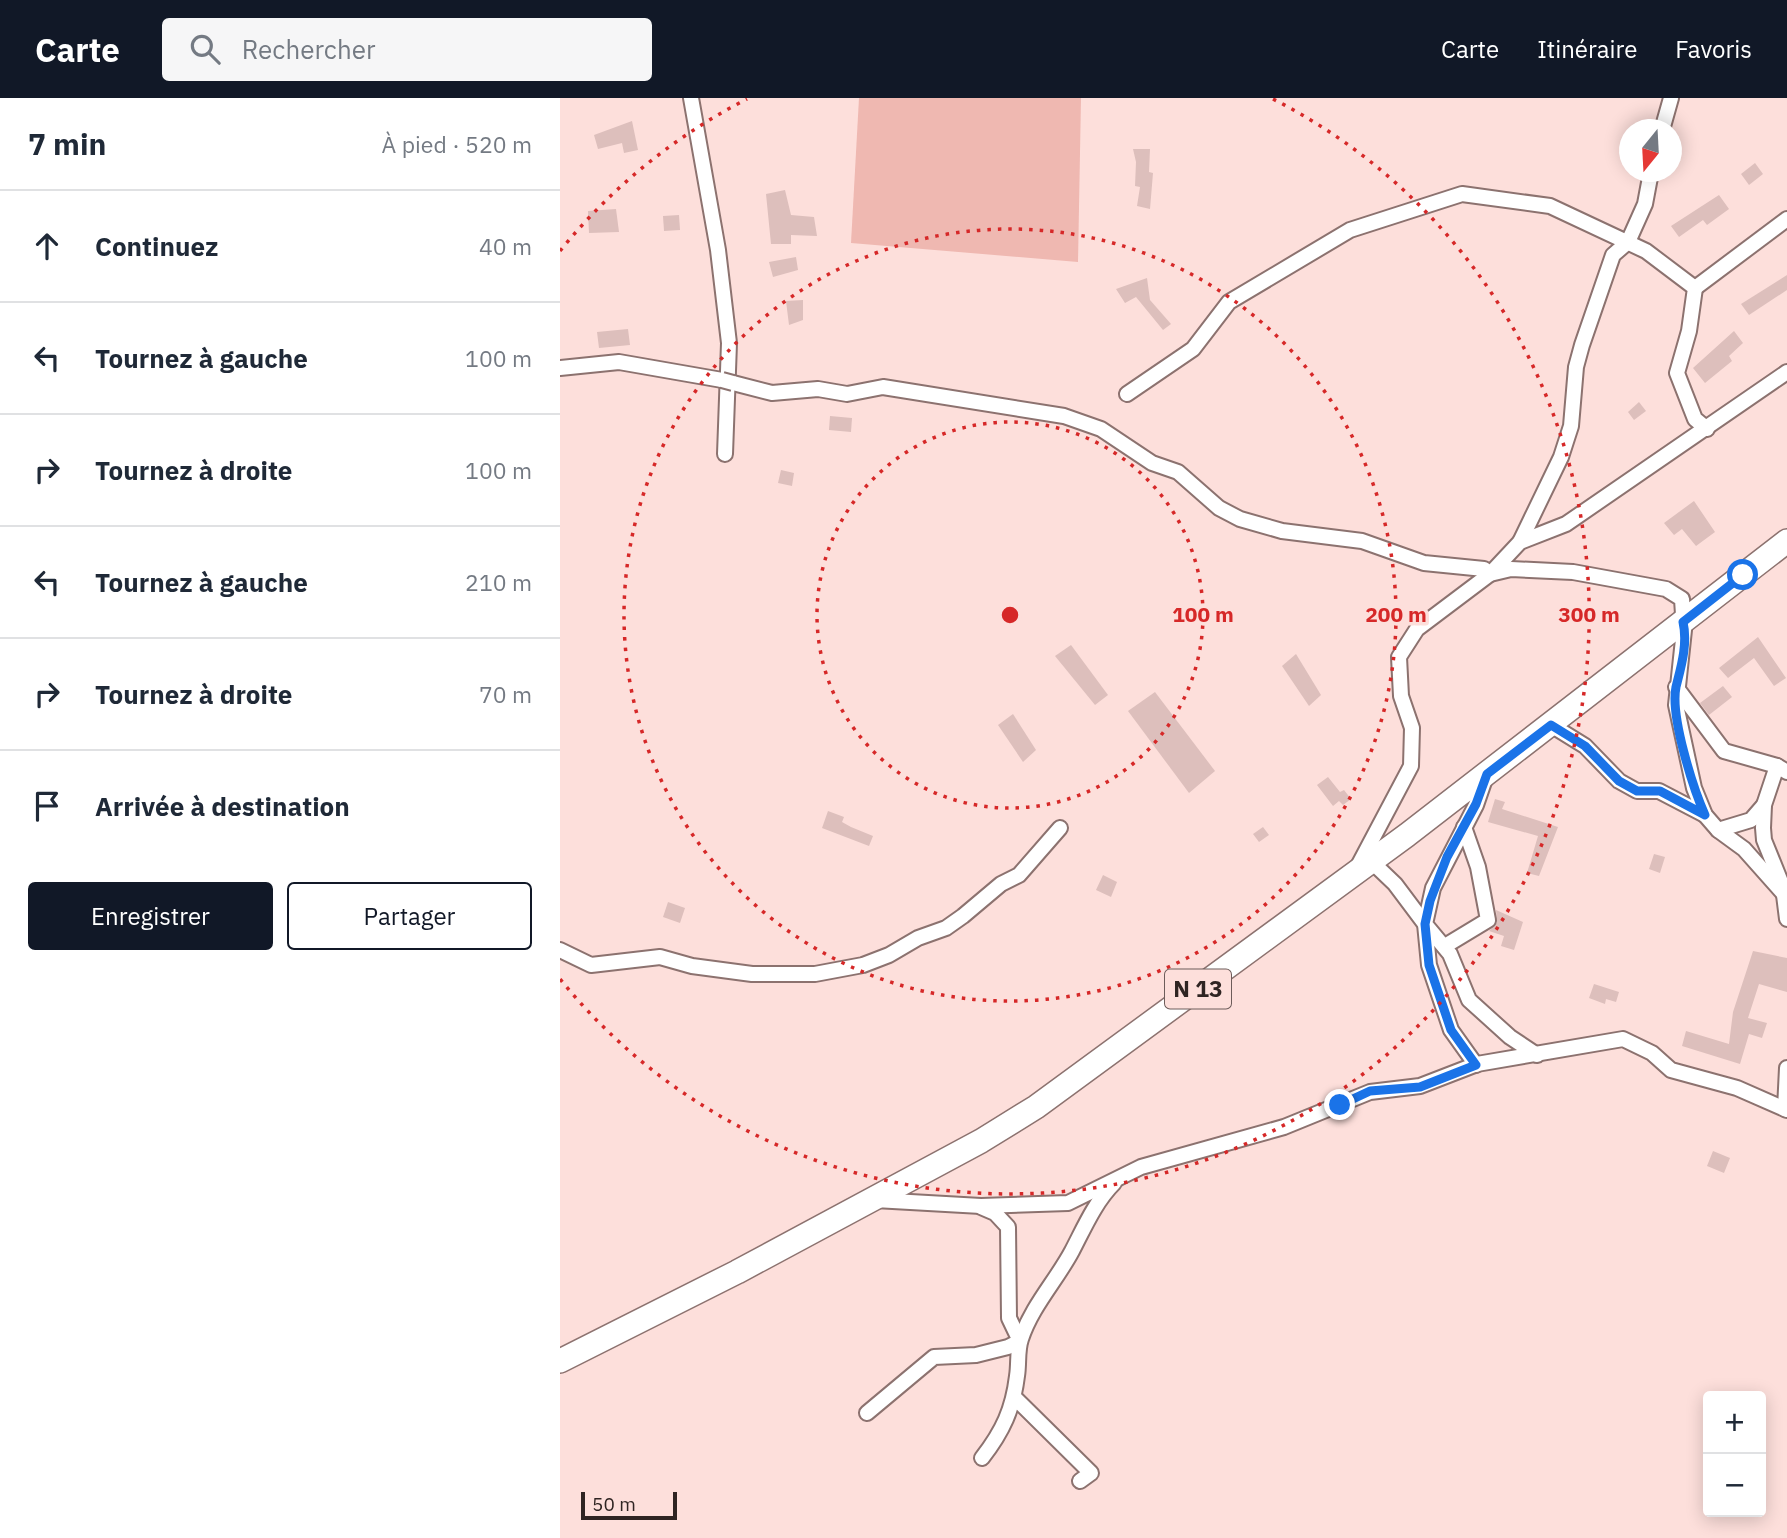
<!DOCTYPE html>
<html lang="fr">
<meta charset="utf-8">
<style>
:root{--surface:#fff;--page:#f6f6f7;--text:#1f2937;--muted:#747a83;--line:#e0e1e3;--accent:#111827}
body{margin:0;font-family:"IBM Plex Sans",sans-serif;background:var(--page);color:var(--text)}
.controls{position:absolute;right:21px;bottom:21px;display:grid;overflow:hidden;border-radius:7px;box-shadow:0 4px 18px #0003}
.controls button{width:63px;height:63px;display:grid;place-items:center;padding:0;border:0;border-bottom:2px solid var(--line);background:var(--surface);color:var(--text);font:35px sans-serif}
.compass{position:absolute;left:1059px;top:21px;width:63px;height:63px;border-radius:50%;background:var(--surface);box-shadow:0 4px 18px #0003;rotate:198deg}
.scale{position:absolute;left:21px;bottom:18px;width:96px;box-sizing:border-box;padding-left:7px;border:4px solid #2f2422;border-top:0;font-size:19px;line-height:24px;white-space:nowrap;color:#2f2422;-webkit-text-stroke:5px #fddfdb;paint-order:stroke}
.stop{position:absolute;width:21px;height:21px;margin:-16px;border:5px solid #1a73e8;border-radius:50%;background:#fff}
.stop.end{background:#1a73e8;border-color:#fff;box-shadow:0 2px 7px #0008}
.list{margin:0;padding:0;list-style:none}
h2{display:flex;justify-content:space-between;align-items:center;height:91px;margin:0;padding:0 28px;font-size:30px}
h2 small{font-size:23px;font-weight:400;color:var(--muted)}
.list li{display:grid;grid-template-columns:46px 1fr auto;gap:21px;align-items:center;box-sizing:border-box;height:112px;padding:0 28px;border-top:2px solid var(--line)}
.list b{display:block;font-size:26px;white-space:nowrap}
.list em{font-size:23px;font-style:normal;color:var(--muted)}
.actions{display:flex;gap:14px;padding:21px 28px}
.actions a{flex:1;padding:16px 0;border:2px solid var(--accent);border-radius:7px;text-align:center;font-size:24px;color:var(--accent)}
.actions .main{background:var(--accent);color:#fff}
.icon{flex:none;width:38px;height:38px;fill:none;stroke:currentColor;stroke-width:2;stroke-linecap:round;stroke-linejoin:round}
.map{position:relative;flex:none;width:1227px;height:1440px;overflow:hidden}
header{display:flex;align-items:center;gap:42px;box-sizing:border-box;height:98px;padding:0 35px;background:var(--accent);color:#fff}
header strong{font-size:33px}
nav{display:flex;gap:38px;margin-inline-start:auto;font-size:24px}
.search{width:490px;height:63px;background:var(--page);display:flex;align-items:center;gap:18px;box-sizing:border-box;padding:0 24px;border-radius:7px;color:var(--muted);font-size:26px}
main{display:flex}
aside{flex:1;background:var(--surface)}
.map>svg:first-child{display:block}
</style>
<header>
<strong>Carte</strong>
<div class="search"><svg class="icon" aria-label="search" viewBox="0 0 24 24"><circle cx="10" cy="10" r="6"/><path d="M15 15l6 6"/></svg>Rechercher</div>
<nav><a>Carte</a><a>Itinéraire</a><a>Favoris</a></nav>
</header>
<main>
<aside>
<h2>7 min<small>À pied · 520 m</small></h2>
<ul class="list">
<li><svg class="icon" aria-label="ahead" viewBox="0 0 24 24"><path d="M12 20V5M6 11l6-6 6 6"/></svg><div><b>Continuez</b></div><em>40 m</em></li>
<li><svg class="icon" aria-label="left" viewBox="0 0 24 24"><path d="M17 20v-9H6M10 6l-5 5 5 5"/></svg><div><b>Tournez à gauche</b></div><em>100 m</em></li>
<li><svg class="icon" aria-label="right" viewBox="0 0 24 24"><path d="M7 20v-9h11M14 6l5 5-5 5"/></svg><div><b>Tournez à droite</b></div><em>100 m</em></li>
<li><svg class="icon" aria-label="left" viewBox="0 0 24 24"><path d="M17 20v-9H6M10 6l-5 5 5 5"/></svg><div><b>Tournez à gauche</b></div><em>210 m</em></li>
<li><svg class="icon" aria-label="right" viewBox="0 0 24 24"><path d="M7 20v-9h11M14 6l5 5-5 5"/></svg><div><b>Tournez à droite</b></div><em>70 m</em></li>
<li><svg class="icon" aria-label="arrive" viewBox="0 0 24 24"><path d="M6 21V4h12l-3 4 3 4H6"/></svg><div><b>Arrivée à destination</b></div></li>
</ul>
<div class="actions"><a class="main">Enregistrer</a><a>Partager</a></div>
</aside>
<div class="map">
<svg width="1227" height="1440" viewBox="0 0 1227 1440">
<rect width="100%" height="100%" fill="#fddfdb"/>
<polygon fill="#efb8b1" points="299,0 521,0 518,164 291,145"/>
<g fill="#ddbfbc">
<polygon points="72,23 78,52 64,55 62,45 38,51 34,37"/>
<polygon points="573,51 590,51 589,74 593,75 590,111 577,108 580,89 575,88 576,64"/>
<polygon points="1195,65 1203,76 1189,87 1181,76"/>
<polygon points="225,92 231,117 254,119 257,138 231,137 231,146 211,146 206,96"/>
<polygon points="1159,97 1169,111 1147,127 1143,122 1119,139 1111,128"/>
<polygon points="56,111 59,134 29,135 28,113"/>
<polygon points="119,117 120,132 104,133 103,118"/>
<polygon points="236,159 238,172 213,179 209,164"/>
<polygon points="1227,177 1227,192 1189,217 1181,206"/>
<polygon points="587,180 590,202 611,226 603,232 576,199 565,205 556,191"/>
<polygon points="243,202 243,222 229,227 226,203"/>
<polygon points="68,231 70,247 39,250 37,234"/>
<polygon points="1174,233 1183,245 1169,258 1172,263 1145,285 1133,270"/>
<polygon points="1079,304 1086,313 1074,322 1068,314"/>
<polygon points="270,318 292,320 291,334 269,332"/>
<polygon points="221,372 234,375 232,388 218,385"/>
<polygon points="1134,403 1155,434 1136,448 1122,431 1114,437 1104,425"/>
<polygon points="1198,539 1226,580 1214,588 1194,560 1168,580 1159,570"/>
<polygon points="511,547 548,597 535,607 495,558"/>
<polygon points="736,556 761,597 749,608 722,568"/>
<polygon points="1163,588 1172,599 1149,617 1140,605"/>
<polygon points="595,594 655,673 629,695 568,613"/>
<polygon points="453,616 476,652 463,664 438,627"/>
<polygon points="768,679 780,694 784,692 791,701 783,707 779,703 773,708 757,687"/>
<polygon points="935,701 945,704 942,711 998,729 979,778 967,775 978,738 928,724"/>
<polygon points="268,713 284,719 282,724 291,729 313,738 309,748 262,730"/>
<polygon points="703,729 709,737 699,744 693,736"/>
<polygon points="1094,756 1105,759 1100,775 1089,771"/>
<polygon points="543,777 557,784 551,799 536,792"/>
<polygon points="108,804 125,810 120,825 103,819"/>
<polygon points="936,812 963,824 954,852 941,848 944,838 929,833 937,825"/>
<polygon points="1193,853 1227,860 1227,894 1199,886 1188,920 1207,925 1202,940 1189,936 1180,966 1122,948 1126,933 1169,946 1173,914"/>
<polygon points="1034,886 1059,894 1056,904 1046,901 1045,906 1029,900"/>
<polygon points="1153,1053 1170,1060 1164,1075 1147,1068"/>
</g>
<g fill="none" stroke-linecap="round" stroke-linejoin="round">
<g stroke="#8c726f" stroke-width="18">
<g id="street">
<polyline points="131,0 158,152 169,245 165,356"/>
<polyline points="1102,32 1111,0"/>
<polyline points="1135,190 1227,121"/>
<polyline points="0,270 59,264 162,282"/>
<polyline points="173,285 212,295 258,291 287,296 323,289 504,318 541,331 592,365 618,374 659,410 680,421 722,433 802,443 864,465 924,471 930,476 951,471 1013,474 1106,491 1122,501 1124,532 1116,607 1134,690 1145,717 1158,732 1184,751 1224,796"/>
<polyline points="567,296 633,251 669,204 790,132 902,96 990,108 1086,153 1135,190 1129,233 1117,275 1135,321 1147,331"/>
<polyline points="960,444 1001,359 1011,328 1016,269 1022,247 1053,157 1068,144 1085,106 1091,74"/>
<polyline points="1116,589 1164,653 1217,668 1227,674"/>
<polyline points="991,627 1025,648 1059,683 1077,693 1099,693 1145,717"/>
<polyline points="1217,668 1204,707 1203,730 1204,742 1223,789 1227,821"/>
<polyline points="926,678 916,707 873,790 865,826 890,856 909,902 950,939 977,957"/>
<polyline points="1158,732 1191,722 1204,707"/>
<polyline points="812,764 835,786 865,826 869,867 891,932 916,967"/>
<polyline points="797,770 851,668 852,630 841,598 839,559 857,531 930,476 960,444 1006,426 1227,274"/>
<polyline points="885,848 928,822 918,769 904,729"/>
<polyline points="0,852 31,867 100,859 132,868 192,876 255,876 303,867 329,857 358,840 386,830 403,818 441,786 459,777 500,730"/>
<polyline points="1225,1011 1227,970"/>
<polyline points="315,1102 421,1108 508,1105 581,1069 724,1029 810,994 860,988 917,966 1063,941 1092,955 1111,972 1177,990 1227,1012"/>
<polyline points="454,1299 531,1375 520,1383"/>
<polyline points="307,1315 374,1259 416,1257 448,1249 460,1243 449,1220 448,1129 435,1115 421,1109"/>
<path d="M422,1360C443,1333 453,1311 457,1278C459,1266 457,1252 461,1241C472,1208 496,1183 512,1153C524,1130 535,1104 554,1085"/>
</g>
</g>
<g stroke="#8c726f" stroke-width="26">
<polyline id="primary" points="0,1263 177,1174 421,1043 476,1009 847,737 1227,443"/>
</g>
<use href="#street" stroke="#fff" stroke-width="14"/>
<use href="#primary" stroke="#fff" stroke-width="23"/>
<g stroke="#8c726f" stroke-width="18" stroke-linecap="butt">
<polyline id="street-bridge" points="162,282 173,285"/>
</g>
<use href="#street-bridge" stroke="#fff" stroke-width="14"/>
</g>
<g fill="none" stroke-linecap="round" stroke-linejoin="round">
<path stroke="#1a73e8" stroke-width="9" d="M780,1007L810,993L860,989L916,967L891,932L869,867L865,826L870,803L887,759L916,706L927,676L991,627L1025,648L1059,683L1077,693H1100L1145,717C1133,690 1110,618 1116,589C1121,569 1128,546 1123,524L1183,477"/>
</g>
<g fill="none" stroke="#d62828" stroke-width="3.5" stroke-dasharray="3.5 7">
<circle cx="450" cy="517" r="193"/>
<circle cx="450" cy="517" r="386"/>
<path d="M0 153A579 579 0 0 1 187 1M713 1A579 579 0 1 1 0 881"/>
</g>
<g text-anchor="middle" stroke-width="7" stroke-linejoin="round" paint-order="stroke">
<rect fill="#fddfdb" stroke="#6d5c5a" stroke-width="2" x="605" y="871.5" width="66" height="39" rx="5"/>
<g font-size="23" font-weight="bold" fill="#2f2422">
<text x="638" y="899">N 13</text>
</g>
</g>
<circle cx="450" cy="517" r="10" fill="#d62828" stroke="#fddfdb" stroke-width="3.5"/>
<g font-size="21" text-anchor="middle" font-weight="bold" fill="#d62828" stroke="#fddfdb" stroke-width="7" stroke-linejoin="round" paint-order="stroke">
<text x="643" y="524">100 m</text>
<text x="836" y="524">200 m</text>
<text x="1029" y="524">300 m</text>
</g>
</svg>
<div class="controls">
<button>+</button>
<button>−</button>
</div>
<svg class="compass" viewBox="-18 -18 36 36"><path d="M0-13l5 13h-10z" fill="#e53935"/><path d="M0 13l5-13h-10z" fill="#747a83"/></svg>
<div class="scale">50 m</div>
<div class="stop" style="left:1183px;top:477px"></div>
<div class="stop end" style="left:780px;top:1007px"></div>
</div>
</main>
